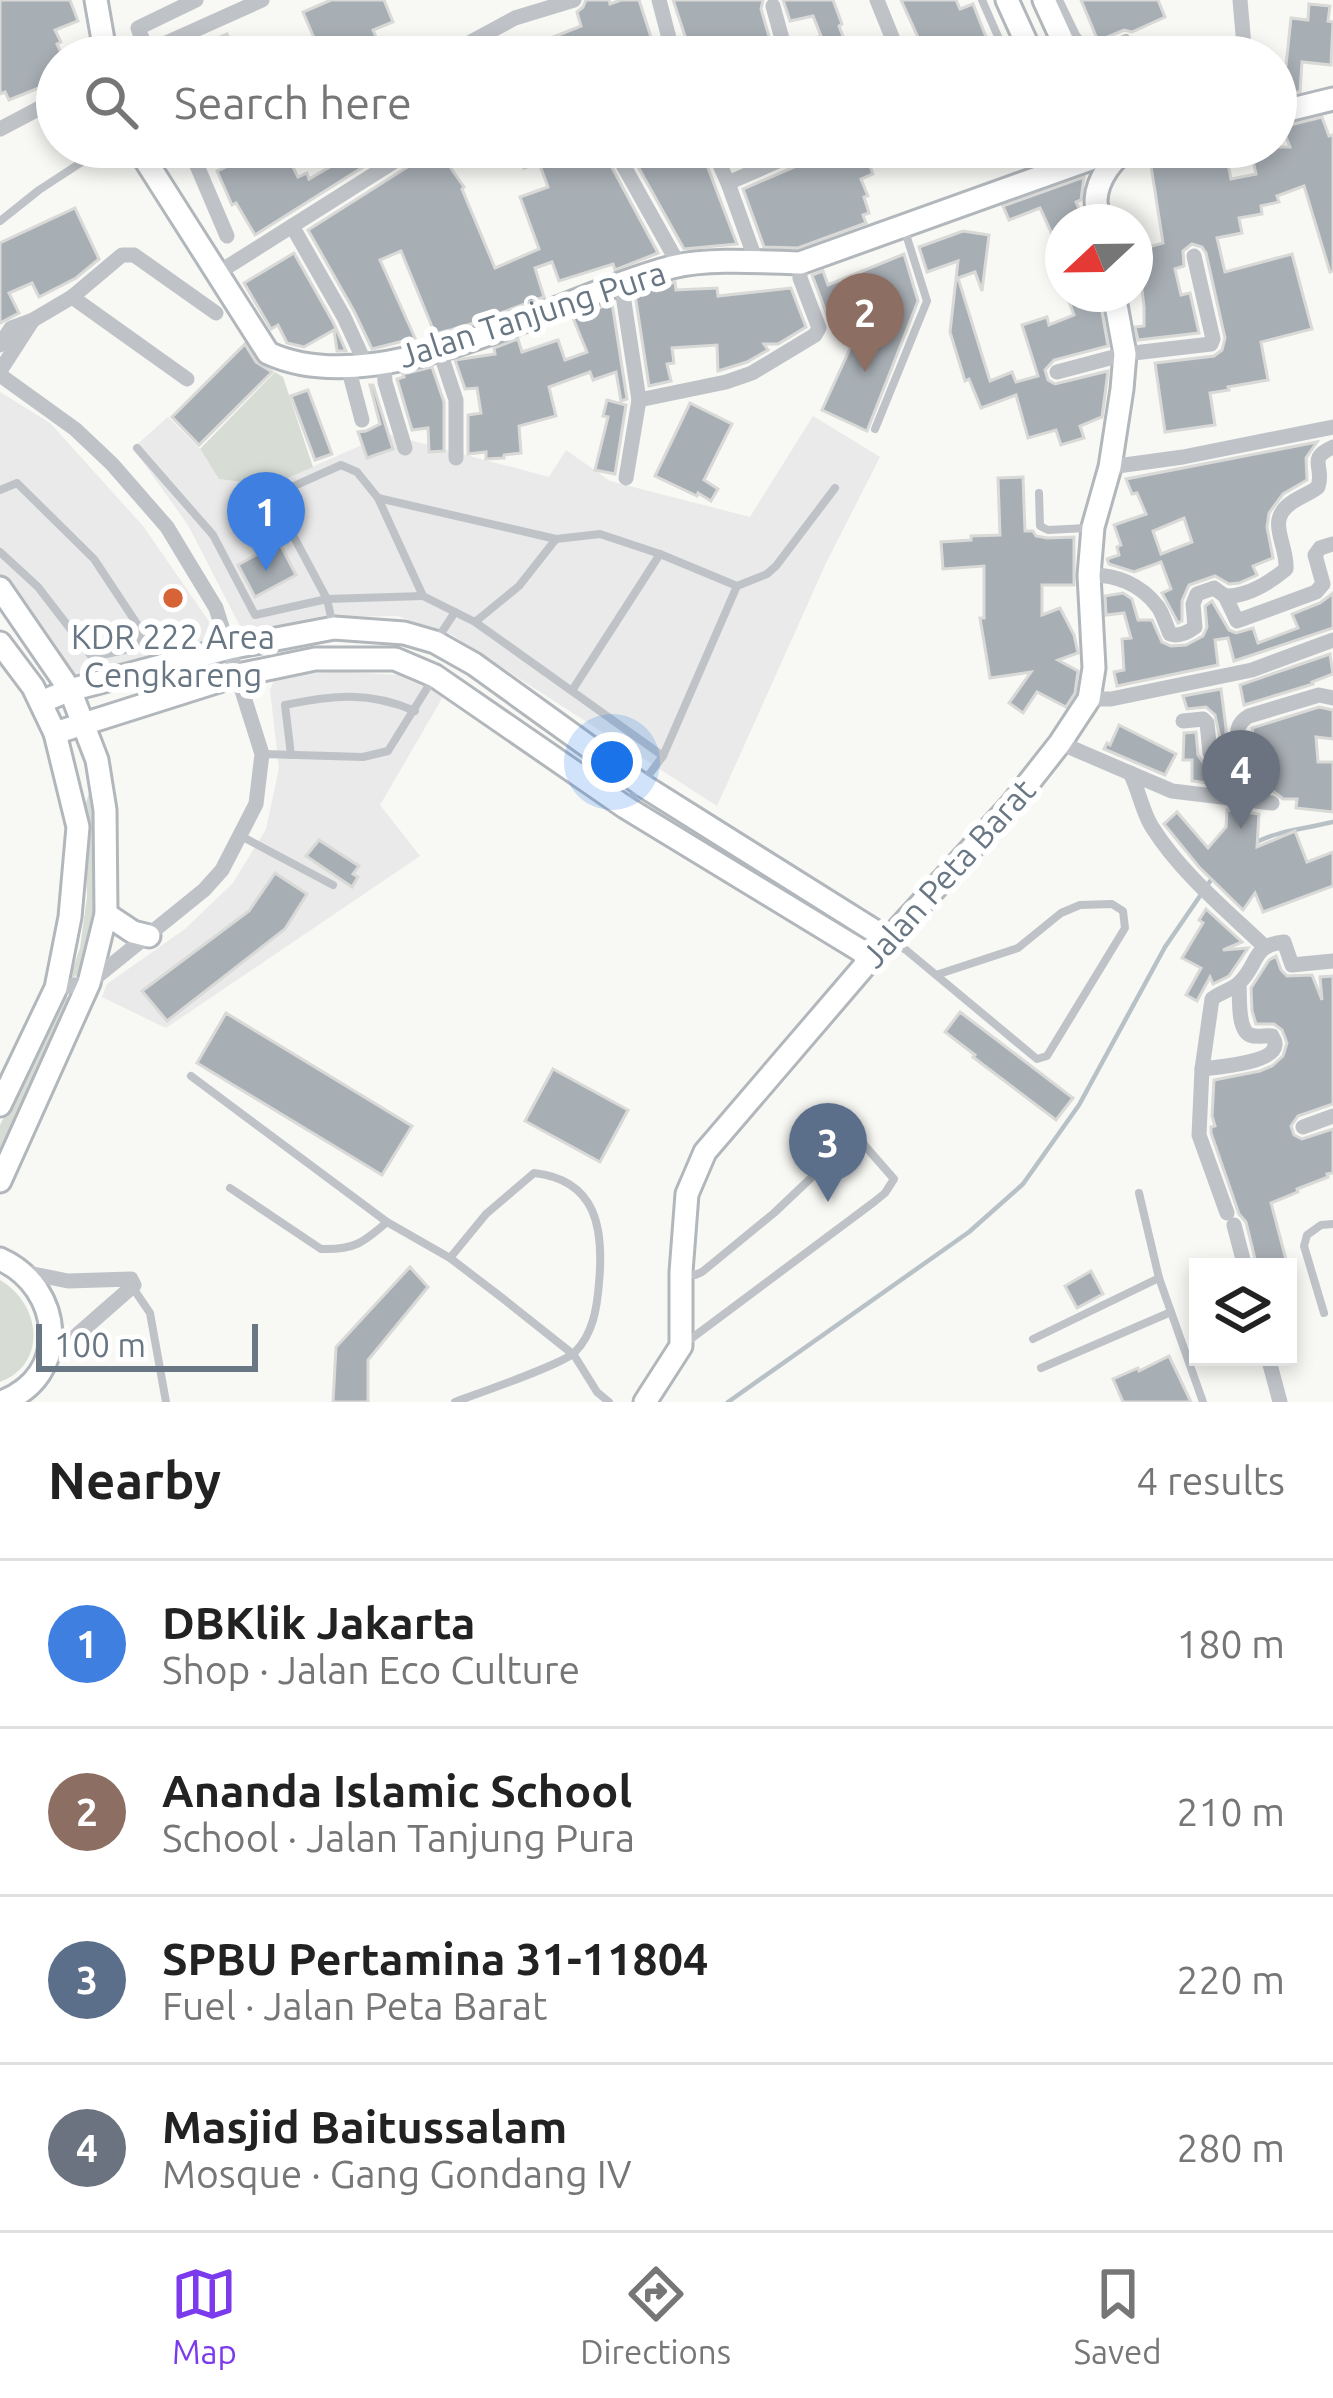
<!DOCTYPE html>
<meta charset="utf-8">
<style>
:root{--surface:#fff;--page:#f2f2f2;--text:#222;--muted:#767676;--line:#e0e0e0;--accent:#7c3aed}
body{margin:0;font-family:Ubuntu,sans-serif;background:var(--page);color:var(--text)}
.controls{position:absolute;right:36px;bottom:36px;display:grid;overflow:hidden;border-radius:0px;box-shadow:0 6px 18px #0003}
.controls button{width:108px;height:108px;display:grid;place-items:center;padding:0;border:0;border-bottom:3px solid var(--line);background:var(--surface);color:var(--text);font:60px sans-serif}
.compass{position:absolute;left:1045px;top:204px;width:108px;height:108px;border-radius:50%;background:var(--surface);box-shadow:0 6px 18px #0003;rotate:248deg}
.scale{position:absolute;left:36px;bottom:30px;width:222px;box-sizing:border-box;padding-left:12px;border:6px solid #697784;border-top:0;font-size:33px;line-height:42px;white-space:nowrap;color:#697784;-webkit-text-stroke:9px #fff;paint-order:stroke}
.you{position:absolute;left:612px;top:762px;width:42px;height:42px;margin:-30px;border:9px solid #fff;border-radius:50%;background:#1a73e8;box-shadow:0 0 0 18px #1a73e833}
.badge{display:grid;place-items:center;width:78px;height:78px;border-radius:50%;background:var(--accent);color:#fff;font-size:39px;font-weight:700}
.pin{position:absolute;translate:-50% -99px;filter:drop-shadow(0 3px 6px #0008)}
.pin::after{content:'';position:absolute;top:63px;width:42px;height:36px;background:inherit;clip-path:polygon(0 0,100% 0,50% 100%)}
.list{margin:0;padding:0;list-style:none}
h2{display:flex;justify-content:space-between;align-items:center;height:156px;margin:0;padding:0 48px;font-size:51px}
h2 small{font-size:39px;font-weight:400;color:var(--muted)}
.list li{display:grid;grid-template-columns:78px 1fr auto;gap:36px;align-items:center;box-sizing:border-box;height:168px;padding:0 48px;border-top:3px solid var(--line)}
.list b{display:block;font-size:45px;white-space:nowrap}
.list p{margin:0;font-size:39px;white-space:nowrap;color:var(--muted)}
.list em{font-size:39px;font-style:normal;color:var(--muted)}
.icon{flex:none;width:66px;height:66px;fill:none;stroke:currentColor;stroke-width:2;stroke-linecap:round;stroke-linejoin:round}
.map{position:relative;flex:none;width:1333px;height:1402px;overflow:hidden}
.search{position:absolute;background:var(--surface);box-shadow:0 6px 18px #0003;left:36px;right:36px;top:36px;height:132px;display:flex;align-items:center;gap:30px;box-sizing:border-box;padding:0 42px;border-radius:66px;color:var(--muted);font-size:45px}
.sheet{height:828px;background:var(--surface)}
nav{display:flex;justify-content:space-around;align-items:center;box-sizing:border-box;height:168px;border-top:3px solid var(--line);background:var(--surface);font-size:33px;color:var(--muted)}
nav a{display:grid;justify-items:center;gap:6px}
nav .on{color:var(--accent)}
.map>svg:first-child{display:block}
</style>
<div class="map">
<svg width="1333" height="1402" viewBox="0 0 1333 1402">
<rect width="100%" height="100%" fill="#f8f8f5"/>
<g fill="#e9eae9">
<polygon points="0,392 50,423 143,526 208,620 212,633 202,644 77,676 0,577"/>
<polygon points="813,416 880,457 826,563 717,806 452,635 398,616 333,617 253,632 240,626 188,525 133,448 168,417 200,449 219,479 269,486 387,434 549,477 566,450 610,481 750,517"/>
<polygon points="333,671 398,675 444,695 380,805 420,856 166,1028 102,997 107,984 185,929 233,883 266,829 279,768 270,690 275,678"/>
</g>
<g fill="#d7dcd5">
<polygon points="275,372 283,377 313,467 269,486 219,479 200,449"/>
<polygon points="80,742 96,788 101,898 86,968 73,978 70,977 80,948 87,897 85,806 90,790"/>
<polygon points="66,997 72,998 0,1158 0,1125 62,1000"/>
<path d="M0,1280C40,1303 49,1363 0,1382Z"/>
</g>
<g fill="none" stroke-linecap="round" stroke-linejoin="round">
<g stroke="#b8c2c6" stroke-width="4.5">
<path d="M1253,844C1278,830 1305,829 1333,822"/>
<polyline points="728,1402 969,1232 1023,1184 1079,1105 1165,947 1213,877"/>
</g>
</g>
<g fill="#a7aeb4" stroke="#d9dad8" stroke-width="3" fill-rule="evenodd">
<polygon points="0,0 70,0 78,21 55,30 61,42 57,44 63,57 57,57 57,87 43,93 41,87 9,100 5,92 0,94"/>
<polygon points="331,0 384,0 393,22 373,30 385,57 322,57 303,12"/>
<polygon points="586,0 609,0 610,4 621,0 639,0 652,40 657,38 662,57 629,57 627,53 618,57 503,57 581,26 577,12 583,7"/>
<polygon points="673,0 763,0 761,9 775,57 692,57"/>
<polygon points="783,0 833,0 842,24 839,26 851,57 835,57 833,49 814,57 799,57 796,46 821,36 813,16 790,21"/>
<polygon points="901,0 956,0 960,9 973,4 994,57 927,57"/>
<polygon points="1081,0 1158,0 1165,17 1132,32 1124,30 1098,41"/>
<polygon points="1309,4 1330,6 1328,21 1333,22 1331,65 1302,62 1300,92 1281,92 1282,65 1286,65 1291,18 1308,20"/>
<polygon points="227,34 237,57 174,57"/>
<polygon points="1322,117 1329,136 1333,135 1333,271 1330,272 1304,186 1277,196 1279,202 1261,206 1262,214 1239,218 1242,233 1217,238 1225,272 1292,254 1312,329 1261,342 1268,380 1228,387 1229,390 1210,393 1215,425 1165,432 1155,363 1214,356 1222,350 1225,338 1206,253 1202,247 1192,244 1183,251 1184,266 1175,269 1181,295 1190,293 1199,333 1138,340 1135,327 1144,326 1144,307 1141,281 1137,282 1135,274 1135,269 1139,268 1135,251 1163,243 1151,166 1188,158 1185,147 1225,147 1231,179 1256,174 1250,147 1290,147 1282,127"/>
<polygon points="262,147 283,147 298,177 307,173 309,179 364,147 388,147 390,150 255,235 236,203 232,205 217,171 257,153 256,150"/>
<polygon points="430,147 436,147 464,187 462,189 495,268 539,249 520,197 548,187 539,163 524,168 516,147 601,147 658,253 615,270 613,264 559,281 552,262 535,268 544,297 465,326 435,334 401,251 380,260 415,338 372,349 354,311 308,230 409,166 415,156"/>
<polygon points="627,147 700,147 737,244 684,249"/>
<polygon points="822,147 863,147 873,174 861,179 868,196 864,197 869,213 863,215 866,223 798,248 764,247 743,189 815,158"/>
<polygon points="1084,177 1081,200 1076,202 1085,222 1063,222 1063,258 1040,208 1009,220 1003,206"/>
<polygon points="75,208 99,259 76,278 39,297 32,283 9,293 19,313 0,323 0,243"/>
<polygon points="963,231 989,235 982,291 975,272 958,278 990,381 1012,372 1016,382 1038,376 1022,325 1047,317 1049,325 1074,315 1066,294 1099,294 1108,346 1054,360 1045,370 1048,380 1055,384 1108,371 1102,417 1080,426 1084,438 1061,445 1056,430 1028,438 1016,395 981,408 969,379 965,381 950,332 958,261 927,272 919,247"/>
<polygon points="294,253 333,322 346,351 337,351 334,330 304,347 287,343 278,325 271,329 244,283"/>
<polygon points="904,254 918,301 867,431 822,410 852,344 842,319 830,323 812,275 823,271 828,285"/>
<polygon points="675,282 676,290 717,288 718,296 791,288 806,327 778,344 764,344 768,350 747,362 718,371 717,345 672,348 674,363 667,364 671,381 649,386 635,294"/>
<polygon points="612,303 627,399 621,401 616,372 593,380 590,372 549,387 556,416 519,426 521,453 504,455 504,458 486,459 486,452 468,454 468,415 481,413 477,388 465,389 455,360 495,354 494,348 518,339 522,352 558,340 565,360 587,352 573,318"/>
<polygon points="245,344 256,362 272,372 199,445 172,417"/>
<polygon points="432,367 444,402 444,451 429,452 428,428 412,430 397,379 404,377 403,374"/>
<polygon points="370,385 373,385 393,449 367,458 358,432 366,431 380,424"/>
<polygon points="308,390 332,454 315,460 291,396"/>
<polygon points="607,400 626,405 615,474 595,470 608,417 603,416"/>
<polygon points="690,403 732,424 704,480 718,489 711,501 698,493 697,496 655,476"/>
<path d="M1317,442L1306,458L1307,480L1283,494L1269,513L1267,527L1273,558L1253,566L1257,575L1239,583L1229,584L1215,576L1189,585L1182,601V621L1178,623L1162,593L1171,589L1161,562L1134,572L1109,564L1107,559L1119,555L1117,547L1121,545L1114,525L1146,514L1137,493L1132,494L1126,479ZM1184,518L1192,542L1161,554L1153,531Z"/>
<polygon points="1023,477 1025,531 1033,531 1036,536 1047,538 1074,537 1074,585 1042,585 1042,615 1060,608 1074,635 1078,653 1058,660 1078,671 1075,693 1066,707 1037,692 1023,713 1009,703 1031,672 990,678 980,618 984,618 984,566 943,569 941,542 971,540 971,536 1000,535 998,478"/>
<polygon points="279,542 296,575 255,597 238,565"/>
<polygon points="1123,593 1132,599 1138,620 1152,620 1162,642 1171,646 1186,645 1203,636 1207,627 1205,606 1212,601 1229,630 1236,633 1253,628 1258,643 1298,628 1292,614 1320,603 1333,593 1333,628 1234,661 1228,638 1215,640 1218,665 1117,686 1114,672 1124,670 1122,639 1131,638 1124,613 1106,615 1105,596"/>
<polygon points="1330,654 1333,674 1312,682 1313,684 1244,705 1240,685"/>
<polygon points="1221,689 1226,728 1226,743 1221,743 1215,715 1206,707 1187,709 1183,696"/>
<polygon points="1319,707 1333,710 1333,739 1316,737 1318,762 1333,762 1333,812 1296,808 1297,799 1283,799 1273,791 1192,781 1192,760 1183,760 1184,733 1196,732 1198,755 1207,768 1253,764 1252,752 1256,752 1252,728"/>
<polygon points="1119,725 1176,754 1165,775 1104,749 1107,743 1110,745"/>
<polygon points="1227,810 1259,814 1257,847 1295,831 1307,862 1333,852 1333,886 1263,912 1255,893 1243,910 1199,867 1164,824 1177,812 1208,848 1226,827"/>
<polygon points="319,840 359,866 353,874 358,877 352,887 306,856"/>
<polygon points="275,873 307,894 285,929 167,1021 142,991 249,911"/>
<polygon points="1206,909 1242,942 1223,950 1248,948 1229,976 1213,984 1210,977 1197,1001 1186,995 1201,968 1182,958 1203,923 1199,920"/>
<polygon points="1276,956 1281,970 1287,976 1312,975 1322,1000 1320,977 1333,976 1333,1104 1298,1116 1291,1126 1294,1135 1302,1139 1333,1129 1333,1173 1327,1174 1328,1177 1297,1189 1298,1192 1271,1203 1288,1267 1257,1267 1246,1222 1239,1214 1211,1133 1211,1127 1215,1126 1212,1116 1214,1080 1260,1071 1272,1066 1283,1056 1287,1043 1282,1030 1274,1024 1256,1024 1252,1011 1251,988 1269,960"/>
<polygon points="960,1012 1073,1098 1056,1120 973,1057 975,1055 945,1032"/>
<polygon points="226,1013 412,1126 382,1175 197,1063"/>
<polygon points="553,1069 628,1110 600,1162 525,1121"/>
<polygon points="410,1267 428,1287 368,1360 368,1402 333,1402 336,1347"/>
<polygon points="1091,1271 1103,1294 1077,1308 1065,1286"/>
<polygon points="1169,1356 1191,1402 1123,1402 1113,1379 1138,1368 1139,1371"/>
</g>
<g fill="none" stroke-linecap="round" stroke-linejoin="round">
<g stroke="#b2b7bc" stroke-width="27">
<g id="secondary">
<polyline points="96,0 106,57"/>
<polyline points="1007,0 1033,57"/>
<polyline points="1044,0 1070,57"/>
<polyline points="1276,113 1333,99"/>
<path d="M137,147L268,353C380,405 558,297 672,267C708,258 763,262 800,263L1096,157"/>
<path d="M1100,222C1099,215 1096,208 1096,200C1097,179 1113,157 1131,147"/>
<polyline points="0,588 70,690 97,760 105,810 106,914 89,983 0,1181"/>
<polyline points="0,643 33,687 55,733 78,827 70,917 56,988 0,1105"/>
<polyline points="41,702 70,690 229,648 334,628 404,633 435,642 474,664 642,785 889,940"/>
<polyline points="55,733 238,675 315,659 395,659 435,676 625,807 863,952 867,963"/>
<polyline points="106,914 133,932 149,936"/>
<path d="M0,1259C63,1287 72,1377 1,1402"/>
<polyline points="645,1402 681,1346 681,1272 687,1194 705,1152 867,963 1012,804 1060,743 1089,699 1094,668 1089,575 1093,527 1110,467 1122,389 1125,354 1114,294"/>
</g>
</g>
<g stroke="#bfc3c7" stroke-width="8">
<polyline points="982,0 1007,57"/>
<polyline points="1059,0 1076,35 1089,51 1095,51 1126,38"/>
<polyline points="0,221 39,190 105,147"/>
<polyline points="875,429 927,301 904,228"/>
<polyline points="137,448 213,535 255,615 327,599 423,596"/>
<polyline points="0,490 17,483 94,559 143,633 139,647 92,657 38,587 0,552"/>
<polyline points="1039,493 1040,526 1048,530 1087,528"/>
<polyline points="378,498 423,596 475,622 663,756"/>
<polyline points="475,622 519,586 556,539 600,534 660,554 737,586"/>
<polyline points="333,626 327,599 279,509 279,500 285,490 341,465 357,472 378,498 556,539"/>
<polyline points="436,641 455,612"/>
<polyline points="573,689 660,554"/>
<polyline points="263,754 363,757 388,751 434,677"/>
<path d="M291,755L285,705C333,695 369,691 415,711"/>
<polyline points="626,805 663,756 737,586 767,574 776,566 835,488"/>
<polyline points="241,836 333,885"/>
<polyline points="890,941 906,950 1037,1059 1047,1056 1125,928 1123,911 1112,904 1080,905 1061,913 1018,948 936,975"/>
<polyline points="191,1076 387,1222 450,1258 501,1297 574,1355 597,1392 609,1402"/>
<path d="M230,1188L321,1249C354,1250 363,1243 387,1222"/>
<polyline points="1139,1193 1159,1278 1203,1402"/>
<path d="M450,1258L486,1214L534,1173C597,1180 604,1229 599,1283C597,1308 593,1334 575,1352C564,1364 476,1394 455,1402"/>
<polyline points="682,1273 695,1275 702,1272 774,1213 851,1140 859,1139 894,1179 885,1193 874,1202 684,1344"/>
<polyline points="133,1288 150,1313 166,1402"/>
<polyline points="1324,1313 1304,1246 1307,1235 1321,1225 1333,1224"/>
<polyline points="1033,1339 1159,1278"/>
<polyline points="1041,1368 1171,1312"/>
</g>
<g stroke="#bfc3c7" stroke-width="15">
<polyline points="659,0 674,57"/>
<polyline points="877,0 900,57"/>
<polyline points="1240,0 1245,57"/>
<polyline points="773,6 787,57"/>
<polyline points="146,52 262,0"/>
<polyline points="149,57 138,28 196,0"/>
<polyline points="443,57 515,18 574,0"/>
<polyline points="0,129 57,99"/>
<polyline points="189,147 227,236"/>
<polyline points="295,147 299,156"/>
<polyline points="613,147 679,265"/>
<polyline points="712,147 728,183 756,261"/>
<polyline points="193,158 219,147"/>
<polyline points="728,183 810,147"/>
<polyline points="292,226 344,317 366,365"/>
<polyline points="216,274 403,156 404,147"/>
<polyline points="621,282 639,400 626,478"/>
<polyline points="72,297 187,379"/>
<polyline points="0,345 11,328 33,320 72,297 122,255 134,255 216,313"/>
<polyline points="440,352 456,400 456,458"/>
<polyline points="384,363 385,382 405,448"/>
<polyline points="348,367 362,420"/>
<polyline points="0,371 33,320"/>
<polyline points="1057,372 1125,354 1211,344 1213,339 1194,256"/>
<polyline points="0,375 75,429 112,464 167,527 216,608 262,754 256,804 222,870 204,890 89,983 56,988"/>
<polyline points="639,400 726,382 752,373 815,335 819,328 800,278 800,263"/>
<polyline points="1110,467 1183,457 1333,427"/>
<path d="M1089,575C1115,574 1141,584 1158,607C1163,614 1166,625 1170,634C1179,637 1187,633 1195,627L1193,604L1197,594L1214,588L1225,596L1237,621L1316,592L1323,584L1315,555L1320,548L1333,544"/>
<path d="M1225,596C1248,597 1269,583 1286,569C1288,544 1265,521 1291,503C1299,497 1309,494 1318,487C1325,466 1306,459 1333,447"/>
<polyline points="1089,699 1111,699 1252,670 1333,640"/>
<path d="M1183,721L1203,719L1207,723L1210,753L1213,757L1231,754L1238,749C1237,734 1235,724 1249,716L1319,695L1333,698"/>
<polyline points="1060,743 1172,791 1272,803"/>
<path d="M1130,773C1139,790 1142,811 1152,827C1181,873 1225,909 1264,946"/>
<path d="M1202,1069C1217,1067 1274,1063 1275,1045C1276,1041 1273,1039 1272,1036C1265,1035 1257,1038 1250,1035C1237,1029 1240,997 1239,984"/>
<polyline points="1303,1127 1333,1116"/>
<path d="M1227,1213L1199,1135L1202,1069L1212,999C1220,992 1232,990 1239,983C1259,965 1251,945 1284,942L1292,965L1333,961"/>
<polyline points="1234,1225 1245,1267"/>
<polyline points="23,1272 68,1281 131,1279 134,1285 44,1364"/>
<polyline points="1268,1357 1280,1402"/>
</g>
<use href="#secondary" stroke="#fff" stroke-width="21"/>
</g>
<circle fill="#d66437" stroke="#fff" stroke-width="4.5" cx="173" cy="598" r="12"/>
<g text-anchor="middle" stroke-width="12" stroke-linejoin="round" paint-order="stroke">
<g font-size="33" fill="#697784" stroke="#fff">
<text transform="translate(532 314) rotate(-18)" y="12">Jalan Tanjung Pura</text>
<text transform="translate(948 873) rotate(-48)" y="12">Jalan Peta Barat</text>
</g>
<g font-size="33" fill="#697784" stroke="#fff">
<text x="173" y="649">KDR 222 Area<tspan x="173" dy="38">Cengkareng</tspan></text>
</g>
</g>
</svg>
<div class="controls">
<button><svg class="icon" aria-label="layers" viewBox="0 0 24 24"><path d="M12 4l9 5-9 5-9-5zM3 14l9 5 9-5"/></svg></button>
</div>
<svg class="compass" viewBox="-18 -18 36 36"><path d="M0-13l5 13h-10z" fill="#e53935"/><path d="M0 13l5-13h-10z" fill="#767676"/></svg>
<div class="scale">100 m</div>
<div class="you"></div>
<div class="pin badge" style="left:266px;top:571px;background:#3f7fe0">1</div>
<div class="pin badge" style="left:865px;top:372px;background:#8d6e63">2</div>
<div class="pin badge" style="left:828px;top:1202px;background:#5c6f8a">3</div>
<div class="pin badge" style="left:1241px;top:829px;background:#6b7280">4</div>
<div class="search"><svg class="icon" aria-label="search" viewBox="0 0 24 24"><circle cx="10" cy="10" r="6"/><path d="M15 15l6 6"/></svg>Search here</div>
</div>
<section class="sheet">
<h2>Nearby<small>4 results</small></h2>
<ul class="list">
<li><span class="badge" style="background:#3f7fe0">1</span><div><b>DBKlik Jakarta</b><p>Shop · Jalan Eco Culture</p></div><em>180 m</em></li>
<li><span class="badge" style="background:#8d6e63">2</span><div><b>Ananda Islamic School</b><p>School · Jalan Tanjung Pura</p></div><em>210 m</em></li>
<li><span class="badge" style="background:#5c6f8a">3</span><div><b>SPBU Pertamina 31-11804</b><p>Fuel · Jalan Peta Barat</p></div><em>220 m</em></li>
<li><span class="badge" style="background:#6b7280">4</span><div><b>Masjid Baitussalam</b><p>Mosque · Gang Gondang IV</p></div><em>280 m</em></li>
</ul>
</section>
<nav>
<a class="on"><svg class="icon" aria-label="map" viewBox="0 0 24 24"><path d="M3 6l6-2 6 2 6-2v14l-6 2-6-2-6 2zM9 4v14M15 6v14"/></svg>Map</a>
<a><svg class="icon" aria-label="directions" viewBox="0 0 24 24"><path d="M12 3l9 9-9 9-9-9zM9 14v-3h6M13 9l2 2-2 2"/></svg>Directions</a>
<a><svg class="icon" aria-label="saved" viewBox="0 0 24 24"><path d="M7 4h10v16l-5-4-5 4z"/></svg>Saved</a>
</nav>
